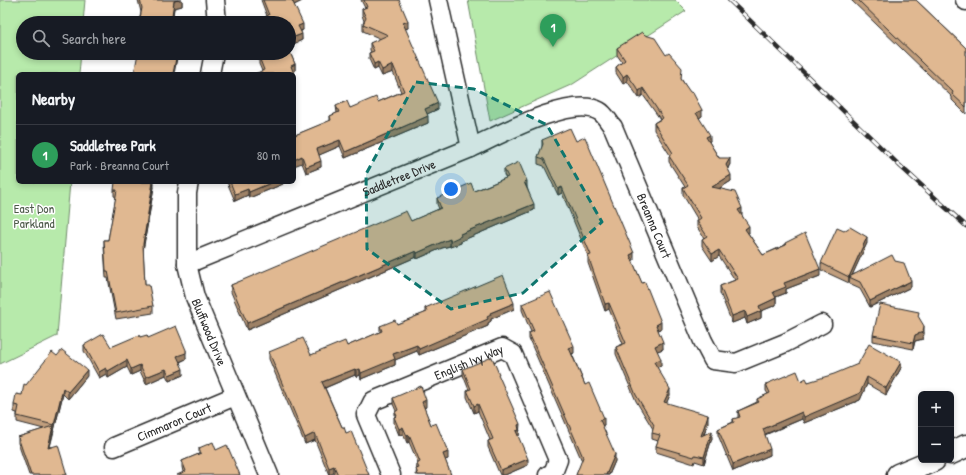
<!DOCTYPE html>
<meta charset="utf-8">
<style>
:root{--surface:#171b24;--page:#20242c;--text:#f1f3f6;--muted:#9ea1a6;--line:#363941;--accent:#c8321e}
body{margin:0;font-family:"Patrick Hand",sans-serif;background:var(--page);color:var(--text)}
.controls{position:absolute;right:12px;bottom:12px;display:grid;overflow:hidden;border-radius:6px;box-shadow:0 2px 6px #0003}
.controls button{width:36px;height:36px;display:grid;place-items:center;padding:0;border:0;border-bottom:1px solid var(--line);background:var(--surface);color:var(--text);font:20px sans-serif}
.you{position:absolute;left:451px;top:189px;width:14px;height:14px;margin:-10px;border:3px solid #fff;border-radius:50%;background:#1a73e8;box-shadow:0 0 0 6px #1a73e833}
.badge{display:grid;place-items:center;width:26px;height:26px;border-radius:50%;background:var(--accent);color:#fff;font-size:13px;font-weight:700}
.pin{position:absolute;translate:-50% -33px;filter:drop-shadow(0 1px 2px #0008)}
.pin::after{content:'';position:absolute;top:21px;width:14px;height:12px;background:inherit;clip-path:polygon(0 0,100% 0,50% 100%)}
.list{margin:0;padding:0;list-style:none}
h2{display:flex;justify-content:space-between;align-items:center;height:52px;margin:0;padding:0 16px;font-size:17px}
h2 small{font-size:13px;font-weight:400;color:var(--muted)}
.list li{display:grid;grid-template-columns:26px 1fr auto;gap:12px;align-items:center;box-sizing:border-box;height:60px;padding:0 16px;border-top:1px solid var(--line)}
.list b{display:block;font-size:15px;white-space:nowrap}
.list p{margin:0;font-size:13px;white-space:nowrap;color:var(--muted)}
.list em{font-size:13px;font-style:normal;color:var(--muted)}
.icon{flex:none;width:22px;height:22px;fill:none;stroke:currentColor;stroke-width:2;stroke-linecap:round;stroke-linejoin:round}
.map{position:relative;flex:none;width:966px;height:475px;overflow:hidden}
.search{position:absolute;background:var(--surface);box-shadow:0 2px 6px #0003;left:16px;top:16px;width:280px;height:44px;display:flex;align-items:center;gap:10px;box-sizing:border-box;padding:0 14px;border-radius:22px;color:var(--muted);font-size:15px}
.panel{position:absolute;background:var(--surface);box-shadow:0 2px 6px #0003;left:16px;top:72px;width:280px;height:112px;border-radius:6px}
.map>svg:first-child{display:block}
</style>
<div class="map">
<svg width="966" height="475" viewBox="0 0 966 475">
<rect width="100%" height="100%" fill="#fff"/>
<filter id="ink" filterUnits="userSpaceOnUse"><feTurbulence type="fractalNoise" baseFrequency=".025" numOctaves="2"/><feDisplacementMap in="SourceGraphic" scale="8" xChannelSelector="R" yChannelSelector="G"/><feConvolveMatrix kernelMatrix="1 2 1 2 8 2 1 2 1" color-interpolation-filters="sRGB"/></filter>
<g filter="url(#ink)">
<g fill="#b7eaab" stroke="#718a6b">
<polygon points="0,0 85,0 83,23 23,23 23,53 81,53 79,74 18,74 18,182 70,182 57,336 0,364"/>
<polygon points="468,0 675,0 686,11 573,84 490,121"/>
</g>
<g fill="none" stroke-linecap="round" stroke-linejoin="round">
<g stroke="#2b2b2b" stroke-width="21">
<g id="minor">
<polyline points="215,0 217,23"/>
<polyline points="965,0 966,1"/>
<polyline points="210,74 214,53"/>
<path id="s1" d="M471,148C499,135 572,95 599,111C605,114 609,123 613,127L703,341L713,360L736,363L785,343L822,324"/>
<path id="s2" d="M189,182L187,193V264L195,297L269,475"/>
<path id="s3" d="M187,264L471,148L438,0"/>
<path id="s4" d="M114,447L235,396"/>
<path id="s5" d="M391,475L366,415L373,401L502,348L513,354L558,460L553,473L548,475"/>
</g>
</g>
<g stroke="#2b2b2b" stroke-width="25">
<g id="secondary">
<polyline points="951,453 966,446"/>
<polyline points="898,475 934,460"/>
</g>
</g>
<use href="#minor" stroke="#fff" stroke-width="18"/>
<use href="#secondary" stroke="#fff" stroke-width="22"/>
<g stroke="#2b2b2b" stroke-width="4.5">
<polyline id="rail" points="729,0 899,165 966,226"/>
</g>
<use href="#rail" stroke="#fff" stroke-width="3" stroke-dasharray="9" stroke-linecap="butt"/>
</g>
<g fill="#c19e7d" stroke="#2b2b2b">
<polygon points="138,0 182,0 182,6 174,8 172,23 139,23 141,12"/>
<polygon points="261,0 302,0 302,1 294,5 303,30 301,31 302,40 289,46 289,23 266,23 266,16 267,16"/>
<polygon points="361,0 399,0 408,28 405,29 438,109 427,114 428,123 345,158 340,146 319,155 321,167 306,173 302,163 295,135 330,121 330,116 337,113 336,106 350,108 378,102 401,92 393,72 382,76 378,68 374,70 369,59 369,53 371,52 370,50 370,43 381,39 363,31 363,24 364,21 362,15 362,9 365,8"/>
<polygon points="851,0 916,0 966,48 966,114 952,100 952,97"/>
<polygon points="645,35 682,80 702,116 699,118 710,141 709,142 719,158 730,164 728,168 731,181 720,188 742,214 742,215 749,233 748,233 763,255 785,245 785,243 820,276 786,289 786,293 776,297 776,305 761,311 761,318 747,324 745,318 732,323 720,293 720,286 735,280 719,256 712,261 702,246 702,239 704,238 697,227 697,221 698,220 683,195 683,188 685,187 669,162 669,156 670,155 654,130 654,123 660,119 643,95 639,98 627,81 623,84 616,73 616,67 622,62 617,55 617,48"/>
<polygon points="289,50 295,64 295,71 293,72 294,74 294,81 294,74 255,74 262,71 259,64 259,57 266,54 266,53 289,53"/>
<polygon points="542,140 576,141 634,260 632,260 661,329 658,330 663,349 657,351 661,366 657,367 670,395 666,403 708,422 704,435 712,438 704,464 695,461 694,464 656,452 656,446 658,441 652,439 652,433 653,429 636,401 616,354 616,347 623,344 609,309 605,311 588,263 588,256 562,193 558,195 544,166 538,164 538,157 542,147"/>
<polygon points="504,169 527,187 534,210 461,241 461,243 450,247 450,246 442,248 417,259 416,257 247,330 231,292 231,285 411,221 439,209 437,204 437,198 474,191 506,178 504,175"/>
<polygon points="227,182 283,182 283,184 249,198 248,195 235,201"/>
<polygon points="154,187 143,249 145,285 153,306 153,313 116,319 108,278 106,278 104,246 104,240 108,240 116,197 114,196 114,190"/>
<polygon points="867,243 852,275 895,261 911,287 870,307 860,289 849,284 849,282 849,283 821,270 821,263"/>
<polygon points="522,304 574,353 572,354 585,385 604,425 602,425 615,461 609,475 576,475 582,461 529,339 529,333 531,332 522,310"/>
<polygon points="425,308 514,309 491,319 491,321 488,323 488,326 419,355 417,351 395,360 395,365 361,379 360,375 356,377 355,375 325,388 342,427 346,433 369,475 335,475 334,473 329,475 315,440 305,444 269,359 269,352 311,355 347,346 380,332 380,326 397,324 425,313"/>
<polygon points="919,318 924,333 923,339 915,341 913,349 873,341 873,335"/>
<polygon points="140,337 148,338 186,357 186,359 180,362 183,375 169,381 166,375 146,384 140,371 131,375 127,367 108,378 106,374 99,378 84,351 84,345 111,347"/>
<polygon points="57,356 87,376 68,399 63,394 50,447 67,475 29,475 18,443 18,437 44,429 17,422 17,413 14,412 14,405 22,395 26,385"/>
<polygon points="901,368 886,395 867,384 860,400 804,423 802,419 765,435 770,455 733,471 718,435 718,429 733,422 733,419 738,418 738,411 757,402 757,399 768,394 766,391 766,384 801,381 808,382"/>
<polygon points="463,369 499,378 520,431 519,431 519,436 518,437 528,465 505,475 500,475 488,447 488,441 490,440 478,411 474,413 467,397 467,390 469,390 463,375"/>
<polygon points="393,398 426,407 424,408 431,425 448,459 445,460 451,475 416,475 417,464 418,463 409,442 407,443 403,434 399,435 394,423 394,417 395,416 395,412 396,411 393,404"/>
<polygon points="199,448 216,450 240,475 183,472 182,467 182,461 199,454"/>
</g>
<g fill="#9d8166" stroke="#2b2b2b">
<polygon points="179,0 182,0 182,6 174,8 172,23 171,23 174,1"/>
<polygon points="292,0 302,0 302,1 292,6"/>
<polygon points="408,21 408,28 403,30 403,23"/>
<polygon points="303,24 303,30 298,32 298,26"/>
<polygon points="302,34 302,40 289,46 289,39"/>
<polygon points="177,53 178,53 174,74 173,74"/>
<polygon points="378,62 378,68 374,70 374,64"/>
<polygon points="295,64 295,71 291,73 291,66"/>
<polygon points="393,65 393,72 382,76 382,70"/>
<polygon points="627,74 627,81 623,84 623,77"/>
<polygon points="643,88 643,95 639,98 639,91"/>
<polygon points="438,103 438,109 425,115 425,109"/>
<polygon points="702,110 702,116 696,120 696,113"/>
<polygon points="428,116 428,123 345,158 345,152"/>
<polygon points="710,135 710,141 706,144 706,137"/>
<polygon points="340,140 340,146 317,156 317,149"/>
<polygon points="302,156 302,163 294,166 294,160"/>
<polygon points="730,158 730,164 726,172 726,165"/>
<polygon points="321,161 321,167 306,173 306,167"/>
<polygon points="731,175 731,181 712,193 712,187"/>
<polygon points="527,181 527,187 524,182"/>
<polygon points="154,182 154,187 143,251 143,244"/>
<polygon points="273,182 283,182 283,184 249,198 249,192"/>
<polygon points="562,187 562,193 558,195 558,189"/>
<polygon points="248,189 248,195 235,201 235,194"/>
<polygon points="534,204 534,210 461,241 461,243 450,247 450,241 460,234"/>
<polygon points="742,208 742,214 738,216 738,210"/>
<polygon points="749,226 749,233 745,235 745,229"/>
<polygon points="867,237 867,243 851,278 849,277 849,283 849,277"/>
<polygon points="450,239 450,246 442,248 417,259 417,253 442,242"/>
<polygon points="719,250 719,256 712,261 712,254"/>
<polygon points="416,251 416,257 247,330 247,323"/>
<polygon points="634,253 634,260 630,261 630,255"/>
<polygon points="820,269 820,276 786,289 786,293 773,298 773,292 784,283"/>
<polygon points="911,281 911,287 870,307 870,301"/>
<polygon points="776,298 776,305 759,312 759,306"/>
<polygon points="514,303 514,309 491,319 491,321 488,323 488,326 419,355 419,349 487,317 490,313"/>
<polygon points="609,303 609,309 605,311 605,304"/>
<polygon points="745,311 745,318 732,323 732,316"/>
<polygon points="761,311 761,318 747,324 747,317"/>
<polygon points="661,322 661,329 656,331 656,325"/>
<polygon points="924,326 924,333 923,339 915,341 913,349 913,343 915,335"/>
<polygon points="663,342 663,349 655,352 655,346"/>
<polygon points="417,345 417,351 395,360 395,365 361,379 361,373 393,354"/>
<polygon points="574,346 574,353 569,355 569,348"/>
<polygon points="186,350 186,359 177,363 177,356"/>
<polygon points="661,359 661,366 654,368 654,362"/>
<polygon points="127,360 127,367 108,378 108,371"/>
<polygon points="901,362 901,368 886,395 886,388"/>
<polygon points="140,365 140,371 131,375 131,369"/>
<polygon points="106,368 106,374 99,378 99,372"/>
<polygon points="166,369 166,375 146,384 146,377"/>
<polygon points="183,369 183,375 169,381 169,375"/>
<polygon points="355,369 355,375 322,389 322,382"/>
<polygon points="360,369 360,375 356,377 356,370"/>
<polygon points="87,370 87,376 68,399 68,392"/>
<polygon points="867,377 867,384 860,400 804,423 804,417"/>
<polygon points="63,388 63,394 54,431 54,425"/>
<polygon points="670,389 670,395 664,409 664,402"/>
<polygon points="426,400 426,407 422,408 422,402"/>
<polygon points="478,404 478,411 474,413 474,406"/>
<polygon points="802,412 802,419 763,435 763,429"/>
<polygon points="708,415 708,422 701,442 701,436"/>
<polygon points="604,418 604,425 600,427 600,420"/>
<polygon points="520,424 519,436 516,438 516,431 518,425"/>
<polygon points="53,426 53,433 48,454 48,448"/>
<polygon points="403,427 403,434 399,435 399,429"/>
<polygon points="712,431 712,438 704,464 704,457"/>
<polygon points="315,433 315,440 305,444 305,438"/>
<polygon points="409,435 409,442 407,443 407,436"/>
<polygon points="770,449 770,455 733,471 733,464"/>
<polygon points="448,452 448,459 443,461 443,454"/>
<polygon points="615,454 615,461 609,475 606,475"/>
<polygon points="528,459 528,465 505,475 501,475 501,470"/>
<polygon points="334,466 334,473 329,475 329,468"/>
</g>
<g fill="#e0b891" stroke="#2b2b2b">
<polygon points="140,0 179,0 174,1 171,23 139,23 142,8"/>
<polygon points="263,0 292,0 303,24 298,26 302,34 289,39 289,23 268,23 266,16 269,15"/>
<polygon points="364,0 399,0 408,21 403,23 438,103 425,109 428,116 345,152 340,140 317,149 321,161 306,167 302,156 294,160 294,133 295,135 331,120 330,116 339,112 336,106 347,101 350,108 376,97 378,102 404,91 393,65 382,70 378,62 374,64 369,53 374,51 370,43 388,35 363,24 366,18 362,9 367,7"/>
<polygon points="858,0 916,0 966,48 966,107 952,94 953,92"/>
<polygon points="642,32 645,35 655,38 666,55 669,53 682,68 681,79 690,92 693,93 702,110 696,113 710,135 706,137 719,158 730,158 726,165 731,175 712,187 735,192 742,208 738,210 749,226 745,229 763,255 786,245 785,243 805,233 820,269 784,283 786,287 773,292 776,298 759,306 761,311 747,317 745,311 732,316 720,286 738,279 719,250 712,254 702,239 707,236 697,221 701,218 683,188 688,185 669,156 673,153 654,123 663,118 643,88 639,91 627,74 623,77 616,67 625,60 617,48"/>
<polygon points="289,50 295,64 291,66 294,74 255,74 264,70 259,57 268,53 289,53"/>
<polygon points="138,53 177,53 173,74 134,74"/>
<polygon points="570,128 576,141 585,137 634,253 630,255 642,283 645,282 661,322 656,325 663,342 655,346 661,359 654,362 670,389 664,402 708,415 701,436 712,431 704,457 695,455 694,457 656,446 660,435 652,433 654,425 636,395 616,347 626,343 609,303 605,304 588,256 591,255 562,187 558,189 544,159 538,157 543,144 542,140"/>
<polygon points="519,162 527,181 524,182 534,204 460,234 461,236 450,241 450,239 442,242 417,253 416,251 247,323 231,285 406,211 411,221 441,208 437,198 471,183 474,191 487,186 508,177 504,169"/>
<polygon points="115,182 153,182 143,244 145,285 149,285 153,306 116,313 108,271 106,271 104,240 108,240 117,190 114,190"/>
<polygon points="230,182 273,182 249,192 248,189 235,194"/>
<polygon points="850,227 867,237 849,277 821,263 837,228 844,231"/>
<polygon points="892,255 895,261 904,263 911,281 870,301 860,282 849,277"/>
<polygon points="503,275 514,303 490,313 491,315 487,317 488,319 419,349 417,345 393,354 395,359 361,373 360,369 356,370 355,369 322,382 342,427 344,427 346,433 351,431 369,475 338,475 334,466 329,468 315,433 305,438 269,352 303,338 311,355 345,341 347,346 382,331 380,326 395,320 397,324 427,312 425,308"/>
<polygon points="550,292 574,346 569,348 585,385 589,383 604,418 600,420 615,454 606,475 576,475 583,457 529,333 534,331 522,304"/>
<polygon points="880,304 919,312 918,316 924,326 923,332 915,335 913,343 873,335"/>
<polygon points="176,326 186,350 186,353 177,356 183,369 169,375 166,369 146,377 140,365 131,369 127,360 108,371 106,368 99,372 84,345 103,334 111,347 139,335 140,337 147,335 148,338"/>
<polygon points="869,344 901,362 886,388 867,377 860,393 804,417 802,412 763,429 770,449 733,464 718,429 734,422 733,419 740,417 738,411 759,402 757,399 770,393 766,384 797,371 801,381 806,378 808,382 834,374 858,364"/>
<polygon points="62,350 87,370 68,392 63,388 54,425 17,416 19,406 14,405 16,394 22,395 24,384 26,385 52,352 57,356"/>
<polygon points="492,357 499,374 498,374 520,424 518,425 519,430 516,431 528,459 501,470 488,441 493,439 478,404 474,406 467,390 471,389 463,369"/>
<polygon points="421,386 426,400 422,402 431,425 436,423 448,452 443,454 451,475 418,475 416,469 419,468 417,464 420,462 409,435 407,436 403,427 399,429 394,417 397,416 395,412 398,410 393,398"/>
<polygon points="53,426 48,448 58,445 67,475 31,475 18,437"/>
<polygon points="213,442 216,450 227,445 240,475 177,475 186,471 182,461 201,453 199,448"/>
</g>
</g>
<path fill="#0f766e" fill-opacity="0.2" stroke="#0f766e" stroke-width="3" stroke-dasharray="8 5" stroke-linejoin="round" d="M416,82L474,89L547,125L602,222L523,293L451,309L367,249L366,174Z"/>
<g text-anchor="middle" stroke-width="3" stroke-linejoin="round" paint-order="stroke">
<g font-size="13" fill="#2b2b2b" stroke="#fff">
<text dy="5" stroke="none"><textPath href="#s3" startOffset="229">Saddletree Drive</textPath></text>
<text dy="5" stroke="none"><textPath href="#s1" startOffset="265">Breanna Court</textPath></text>
<text dy="5" stroke="none"><textPath href="#s2" startOffset="154">Bluffwood Drive</textPath></text>
<text dy="5" stroke="none"><textPath href="#s5" startOffset="184">English Ivy Way</textPath></text>
<text dy="5" stroke="none"><textPath href="#s4" startOffset="65">Cimmaron Court</textPath></text>
</g>
<g font-size="13" fill="#4e5b4b" stroke="#fff">
<text x="34" y="213">East Don<tspan x="34" dy="15">Parkland</tspan></text>
</g>
</g>
</svg>
<div class="controls">
<button>+</button>
<button>−</button>
</div>
<div class="you"></div>
<div class="pin badge" style="left:553px;top:47px;background:#2e9e5b">1</div>
<div class="search"><svg class="icon" aria-label="search" viewBox="0 0 24 24"><circle cx="10" cy="10" r="6"/><path d="M15 15l6 6"/></svg>Search here</div>
<section class="panel">
<h2>Nearby<small></small></h2>
<ul class="list">
<li><span class="badge" style="background:#2e9e5b">1</span><div><b>Saddletree Park</b><p>Park · Breanna Court</p></div><em>80 m</em></li>
</ul>
</section>
</div>
